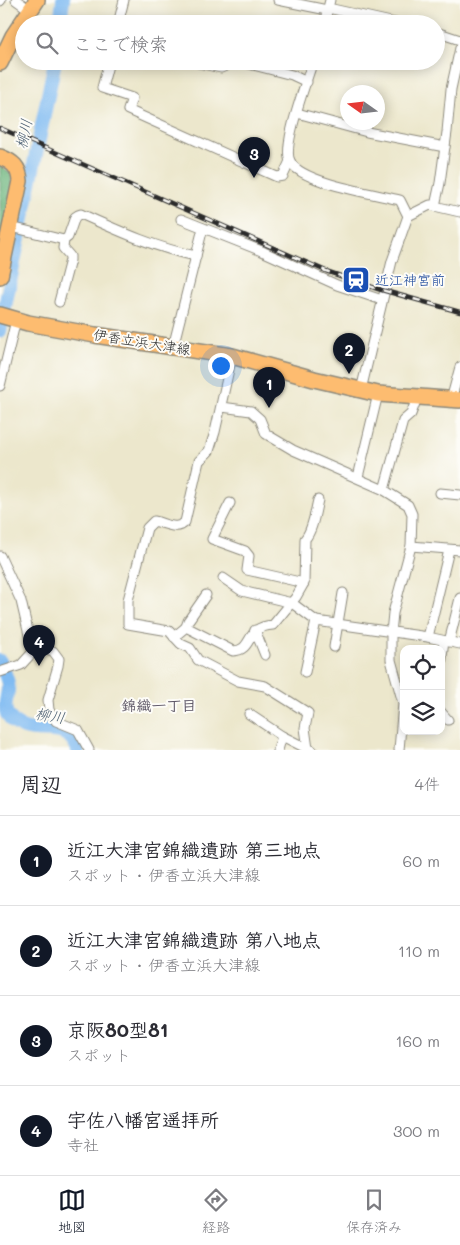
<!DOCTYPE html>
<html lang="ja">
<meta charset="utf-8">
<style>
:root{--surface:#fff;--page:#f2f2f3;--text:#2b2b33;--muted:#7c7c81;--line:#e1e1e2;--accent:#111827}
body{margin:0;font-family:Mali,"Klee One",sans-serif;background:var(--page);color:var(--text)}
.controls{position:absolute;right:15px;bottom:15px;display:grid;overflow:hidden;border-radius:10px;box-shadow:0 2px 12px #0003}
.controls button{width:45px;height:45px;display:grid;place-items:center;padding:0;border:0;border-bottom:1px solid var(--line);background:var(--surface);color:var(--text);font:25px sans-serif}
.compass{position:absolute;left:340px;top:85px;width:45px;height:45px;border-radius:50%;background:var(--surface);box-shadow:0 2px 12px #0003;rotate:284deg}
.you{position:absolute;left:220px;top:365px;width:18px;height:18px;margin:-12px;border:4px solid #fff;border-radius:50%;background:#1a73e8;box-shadow:0 0 0 8px #1a73e833}
.badge{display:grid;place-items:center;width:32px;height:32px;border-radius:50%;background:var(--accent);color:#fff;font-size:16px;font-weight:700}
.pin{position:absolute;translate:-50% -41px;filter:drop-shadow(0 1px 2px #0008)}
.pin::after{content:'';position:absolute;top:26px;width:18px;height:15px;background:inherit;clip-path:polygon(0 0,100% 0,50% 100%)}
.list{margin:0;padding:0;list-style:none}
h2{display:flex;justify-content:space-between;align-items:center;height:65px;margin:0;padding:0 20px;font-size:21px}
h2 small{font-size:16px;font-weight:400;color:var(--muted)}
.list li{display:grid;grid-template-columns:32px 1fr auto;gap:15px;align-items:center;box-sizing:border-box;height:90px;padding:0 20px;border-top:1px solid var(--line)}
.list b{display:block;font-size:19px;white-space:nowrap}
.list p{margin:0;font-size:16px;white-space:nowrap;color:var(--muted)}
.list em{font-size:16px;font-style:normal;color:var(--muted)}
.icon{flex:none;width:28px;height:28px;fill:none;stroke:currentColor;stroke-width:2;stroke-linecap:round;stroke-linejoin:round}
.map{position:relative;flex:none;width:460px;height:750px;overflow:hidden}
.search{position:absolute;background:var(--surface);box-shadow:0 2px 12px #0003;left:15px;right:15px;top:15px;height:55px;display:flex;align-items:center;gap:12px;box-sizing:border-box;padding:0 18px;border-radius:28px;color:var(--muted);font-size:19px}
.sheet{height:425px;background:var(--surface)}
nav{display:flex;justify-content:space-around;align-items:center;box-sizing:border-box;height:70px;border-top:1px solid var(--line);background:var(--surface);font-size:14px;color:var(--muted)}
nav a{display:grid;justify-items:center;gap:2px}
nav .on{color:var(--accent)}
.map>svg:first-child{display:block}
</style>
<div class="map">
<svg width="460" height="750" viewBox="0 0 460 750">
<rect width="100%" height="100%" fill="#fdfcf7"/>
<filter id="ink" filterUnits="userSpaceOnUse"><feTurbulence type="fractalNoise" baseFrequency=".02" numOctaves="2"/><feDisplacementMap in="SourceGraphic" scale="10" xChannelSelector="R" yChannelSelector="G"/><feConvolveMatrix kernelMatrix="1 2 1 2 8 2 1 2 1" color-interpolation-filters="sRGB"/></filter>
<filter id="wash" filterUnits="userSpaceOnUse"><feTurbulence type="fractalNoise" baseFrequency=".0096" numOctaves="4" result="noise"/><feDisplacementMap in="SourceGraphic" scale="20" xChannelSelector="R" yChannelSelector="G"/><feGaussianBlur stdDeviation="1.12" result="paint"/><feColorMatrix in="noise" values="0 0 0 0 0 0 0 0 0 0 0 0 0 0 0 0 0 1.4 0 .05"/><feComposite in="paint" operator="in"/></filter>
<g filter="url(#wash)">
<rect width="100%" height="100%" fill="#ece7cc"/>
<polygon fill="#6ab47b" stroke="#4a7053" points="0,165 12,174 13,186 0,266"/>
<g fill="none" stroke-linecap="round" stroke-linejoin="round">
<g stroke="#80bbf2" stroke-width="14">
<polyline points="60,24 63,0"/>
<polyline points="0,331 55,61"/>
<path d="M0,661C3,668 6,675 8,683C10,693 2,704 7,714C28,747 65,713 78,750"/>
</g>
</g>
</g>
<g filter="url(#ink)">
<g fill="none" stroke-linecap="round" stroke-linejoin="round">
<g stroke="#8c897c" stroke-width="11">
<g id="minor">
<polyline points="16,0 30,10"/>
<polyline points="278,0 327,10"/>
<polyline points="0,1 1,0"/>
<polyline points="328,8 400,24"/>
<polyline points="118,24 124,0"/>
<polyline points="324,24 330,0"/>
<polyline points="436,32 460,40"/>
<polyline points="109,61 102,88 132,98 128,110 277,177 283,176 290,161"/>
<polyline points="189,61 221,68 226,66 228,61"/>
<polyline points="238,61 292,75 307,82"/>
<path d="M313,61C307,80 282,145 290,161C300,183 376,194 400,200L408,216"/>
<polyline points="297,113 367,132 445,147"/>
<polyline points="435,206 440,183 447,132 451,89 460,48"/>
<polyline points="181,219 264,252 337,285 382,300"/>
<path d="M11,227L64,240L68,237L75,217L78,215L81,214C119,231 156,248 196,256"/>
<polyline points="59,302 70,260 70,256 63,248 64,240"/>
<polyline points="173,347 203,228"/>
<path d="M232,356L215,432L209,451L199,461L185,522C178,531 164,523 154,521L147,528L128,600V624L169,631L181,644L190,648L198,660L238,681L265,686L308,713L305,728L308,749L312,750"/>
<polyline points="0,386 16,320"/>
<polyline points="361,390 392,261 408,216 430,205 460,212"/>
<polyline points="451,400 460,367"/>
<polyline points="222,407 251,411 260,419 266,434 293,450 384,490 408,505 412,514 411,546 393,613 391,633 391,660 403,703 399,750"/>
<polyline points="358,477 378,394"/>
<polyline points="384,490 403,421 411,414 417,398"/>
<polyline points="440,493 460,495"/>
<polyline points="230,503 212,539 245,551 249,556 247,570 304,583"/>
<polyline points="411,546 460,550"/>
<polyline points="0,556 21,601 33,652"/>
<polyline points="223,578 242,591 292,603 316,621 428,637 460,644"/>
<polyline points="186,627 188,621 206,595"/>
<polyline points="255,630 265,655"/>
<path d="M174,637L186,627L233,651C255,650 243,627 273,625L296,597L304,583L305,539C313,530 315,512 318,500"/>
<polyline points="428,637 449,550"/>
<polyline points="449,642 460,598"/>
<polyline points="334,647 343,593"/>
<polyline points="441,665 444,641"/>
<polyline points="0,672 21,665 33,652 45,649 53,651 59,659 58,666 48,700 49,710 56,721 78,730 89,750"/>
<polyline points="305,672 316,621"/>
<polyline points="441,712 448,720"/>
<polyline points="249,714 282,736 308,749"/>
<polyline points="278,750 282,736"/>
</g>
</g>
<g stroke="#8c897c" stroke-width="18">
<g id="primary">
<polyline points="0,63 13,36 37,0"/>
<path d="M0,157C13,162 19,167 20,181L0,276"/>
<polyline points="0,315 28,323 95,335 232,356 314,379 378,394 460,400"/>
</g>
</g>
<use href="#minor" stroke="#fff" stroke-width="9"/>
<use href="#primary" stroke="#fdbc70" stroke-width="15"/>
<g stroke="#2b2b2b" stroke-width="4.5">
<polyline id="rail" points="0,128 326,271 378,289 460,312"/>
</g>
<use href="#rail" stroke="#fdfcf7" stroke-width="2.5" stroke-dasharray="8" stroke-linecap="butt"/>
</g>
</g>
<defs>
<g id="station-square" transform="scale(1.4375)"><rect x="-9" y="-9" width="18" height="18" rx="4" fill="#1a4fb4" stroke="#fdfcf7"/><path d="M-3-6H3Q5-6 5-4V2Q5 4 3 4L4.5 6H3L1.5 4h-3L-3 6H-4.5L-3 4Q-5 4-5 2V-4Q-5-6-3-6ZM-3.5-4v3h7v-3ZM-3.5 1v1.5H-2V1ZM2 1v1.5H3.5V1Z" fill="#fff"/></g>
</defs>
<g fill-rule="evenodd">
<use href="#station-square" x="356" y="280"/>
</g>
<g text-anchor="middle" stroke-width="4" stroke-linejoin="round" paint-order="stroke">
<g font-size="14" fill="#164399" stroke="#fdfcf7" text-anchor="start">
<text x="375" y="285">近江神宮前</text>
</g>
<g font-size="14" fill="#2b2b2b" stroke="#fdfcf7">
<text transform="translate(142 342) rotate(9)" y="5">伊香立浜大津線</text>
</g>
<g font-size="15" font-style="italic" fill="#495d71" stroke="#fdfcf7">
<text transform="translate(24 134) rotate(-78)" y="5">柳川</text>
<text transform="translate(50 716) rotate(9)" y="5">柳川</text>
</g>
<g font-size="15" font-weight="bold" fill="#5e5767" stroke="#fdfcf7">
<text x="159" y="711">錦織一丁目</text>
</g>
</g>
</svg>
<div class="controls">
<button><svg class="icon" aria-label="locate" viewBox="0 0 24 24"><circle cx="12" cy="12" r="6"/><path d="M12 2v4M12 18v4M2 12h4M18 12h4"/></svg></button>
<button><svg class="icon" aria-label="layers" viewBox="0 0 24 24"><path d="M12 4l9 5-9 5-9-5zM3 14l9 5 9-5"/></svg></button>
</div>
<svg class="compass" viewBox="-18 -18 36 36"><path d="M0-13l5 13h-10z" fill="#e53935"/><path d="M0 13l5-13h-10z" fill="#7c7c81"/></svg>
<div class="you"></div>
<div class="pin badge" style="left:269px;top:408px">1</div>
<div class="pin badge" style="left:349px;top:374px">2</div>
<div class="pin badge" style="left:254px;top:178px">3</div>
<div class="pin badge" style="left:39px;top:666px">4</div>
<div class="search"><svg class="icon" aria-label="search" viewBox="0 0 24 24"><circle cx="10" cy="10" r="6"/><path d="M15 15l6 6"/></svg>ここで検索</div>
</div>
<section class="sheet">
<h2>周辺<small>4件</small></h2>
<ul class="list">
<li><span class="badge">1</span><div><b>近江大津宮錦織遺跡 第三地点</b><p>スポット · 伊香立浜大津線</p></div><em>60 m</em></li>
<li><span class="badge">2</span><div><b>近江大津宮錦織遺跡 第八地点</b><p>スポット · 伊香立浜大津線</p></div><em>110 m</em></li>
<li><span class="badge">3</span><div><b>京阪80型81</b><p>スポット</p></div><em>160 m</em></li>
<li><span class="badge">4</span><div><b>宇佐八幡宮遥拝所</b><p>寺社</p></div><em>300 m</em></li>
</ul>
</section>
<nav>
<a class="on"><svg class="icon" aria-label="map" viewBox="0 0 24 24"><path d="M3 6l6-2 6 2 6-2v14l-6 2-6-2-6 2zM9 4v14M15 6v14"/></svg>地図</a>
<a><svg class="icon" aria-label="directions" viewBox="0 0 24 24"><path d="M12 3l9 9-9 9-9-9zM9 14v-3h6M13 9l2 2-2 2"/></svg>経路</a>
<a><svg class="icon" aria-label="saved" viewBox="0 0 24 24"><path d="M7 4h10v16l-5-4-5 4z"/></svg>保存済み</a>
</nav>
